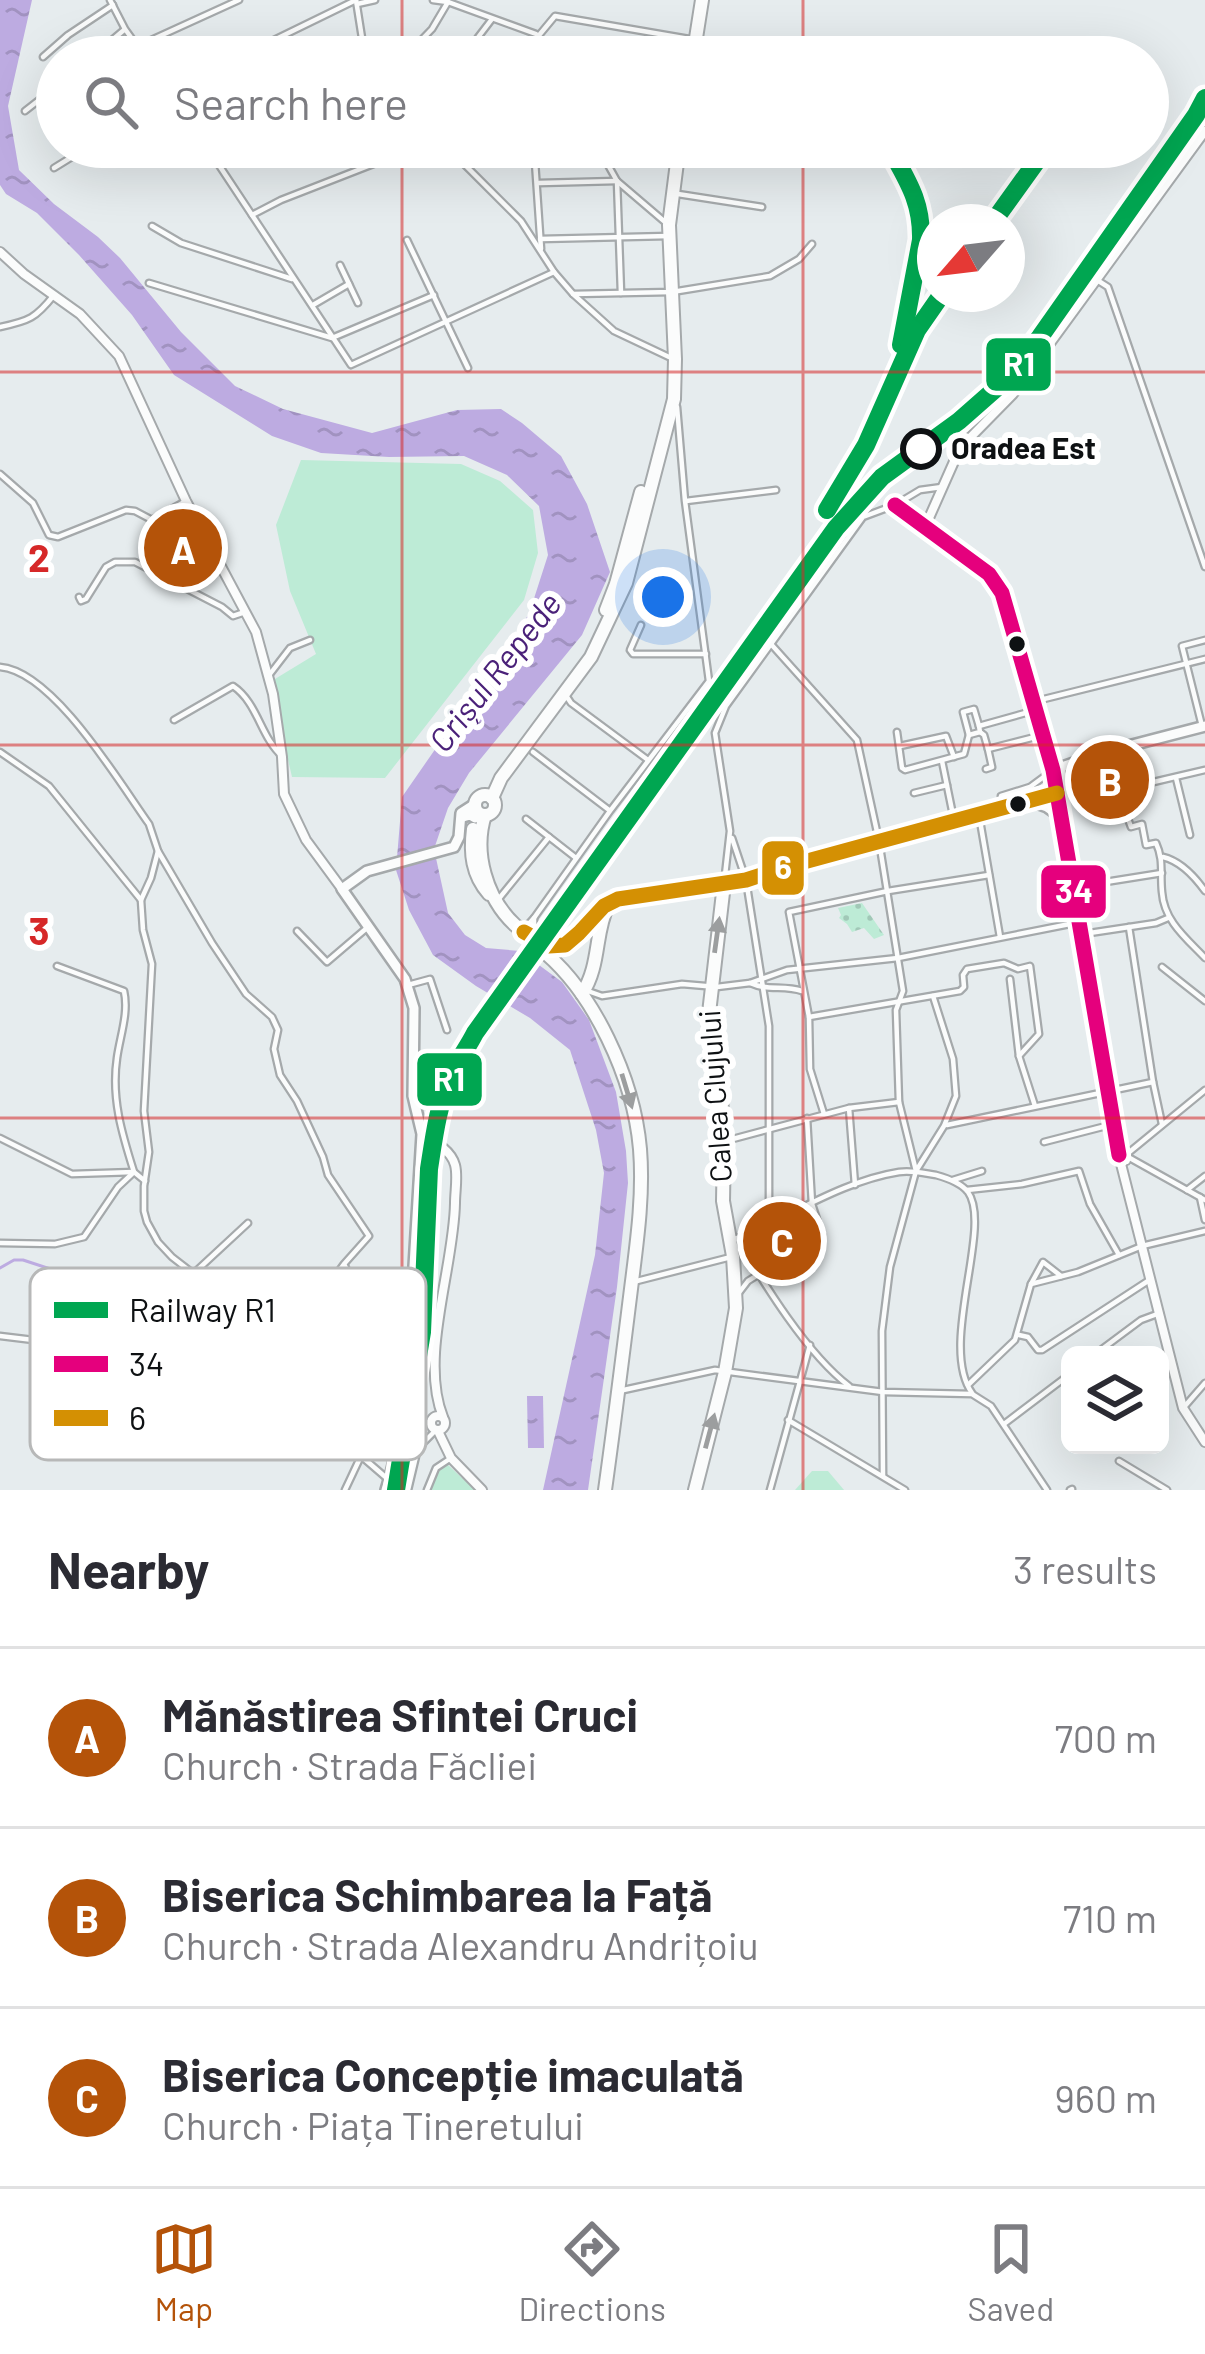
<!DOCTYPE html>
<meta charset="utf-8">
<style>
:root{--surface:#fff;--page:#f2f2f3;--text:#2b2b33;--muted:#7c7c81;--line:#e1e1e2;--accent:#b45309}
body{margin:0;font-family:Barlow,sans-serif;background:var(--page);color:var(--text)}
.controls{position:absolute;right:36px;bottom:36px;display:grid;overflow:hidden;border-radius:18px;box-shadow:0 12px 48px #0002}
.controls button{width:108px;height:108px;display:grid;place-items:center;padding:0;border:0;border-bottom:3px solid var(--line);background:var(--surface);color:var(--text);font:60px sans-serif}
.compass{position:absolute;left:917px;top:204px;width:108px;height:108px;border-radius:50%;background:var(--surface);box-shadow:0 12px 48px #0002;rotate:242deg}
.you{position:absolute;left:663px;top:597px;width:42px;height:42px;margin:-30px;border:9px solid #fff;border-radius:50%;background:#1a73e8;box-shadow:0 0 0 18px #1a73e833}
.badge{display:grid;place-items:center;width:78px;height:78px;border-radius:50%;background:var(--accent);color:#fff;font-size:39px;font-weight:700}
.pin{position:absolute;translate:-50% -50%;border:6px solid #fff;box-shadow:0 3px 12px #0006}
.list{margin:0;padding:0;list-style:none}
h2{display:flex;justify-content:space-between;align-items:center;height:156px;margin:0;padding:0 48px;font-size:51px}
h2 small{font-size:39px;font-weight:400;color:var(--muted)}
.list li{display:grid;grid-template-columns:78px 1fr auto;gap:36px;align-items:center;box-sizing:border-box;height:180px;padding:0 48px;border-top:3px solid var(--line)}
.list b{display:block;font-size:45px;white-space:nowrap}
.list p{margin:0;font-size:39px;white-space:nowrap;color:var(--muted)}
.list em{font-size:39px;font-style:normal;color:var(--muted)}
.icon{flex:none;width:66px;height:66px;fill:none;stroke:currentColor;stroke-width:2;stroke-linecap:round;stroke-linejoin:round}
.map{position:relative;flex:none;width:1205px;height:1490px;overflow:hidden}
.search{position:absolute;background:var(--surface);box-shadow:0 12px 48px #0002;left:36px;right:36px;top:36px;height:132px;display:flex;align-items:center;gap:30px;box-sizing:border-box;padding:0 42px;border-radius:66px;color:var(--muted);font-size:45px}
.sheet{height:696px;background:var(--surface)}
nav{display:flex;justify-content:space-around;align-items:center;box-sizing:border-box;height:168px;border-top:3px solid var(--line);background:var(--surface);font-size:33px;color:var(--muted)}
nav a{display:grid;justify-items:center;gap:6px}
nav .on{color:var(--accent)}
.map>svg:first-child{display:block}
</style>
<div class="map">
<svg width="1205" height="1490" viewBox="0 0 1205 1490">
<defs>
<pattern id="grass-dots" width="8" height="8" patternUnits="userSpaceOnUse" patternTransform="scale(3)"><rect width="8" height="8" fill="#bdebd6"/><path d="M2 2h.1M6 6h.1" fill="none" stroke="#a1c8b7" stroke-width="1.8" stroke-linecap="round"/></pattern>
<pattern id="water-ripples" width="26" height="14" patternUnits="userSpaceOnUse" patternTransform="scale(3)"><rect width="26" height="14" fill="#bdabe1"/><path d="M2 4q2-2 4 0t4 0M15 11q2-2 4 0t4 0" fill="none" stroke="#a192c0"/></pattern>
</defs>
<rect width="100%" height="100%" fill="#e6ecee"/>
<polygon fill="url(#grass-dots)" points="862,903 884,935 874,939 864,928 852,932 847,924 839,918 841,915 838,908"/>
<g fill="#bdebd6">
<polygon points="301,460 461,464 500,481 533,510 538,553 524,600 385,778 292,777 270,682 316,654 290,591 276,525"/>
<polygon points="809,1208 819,1234 761,1270 742,1244 743,1239"/>
<polygon points="447,1462 448,1465 475,1490 430,1490 433,1475"/>
<polygon points="812,1471 828,1471 844,1490 795,1490"/>
</g>
<g fill="url(#water-ripples)">
<polygon points="0,0 32,0 8,106 19,170 54,204 98,237 120,258 181,332 235,386 283,409 372,433 457,410 501,409 522,423 561,456 587,504 610,572 582,635 469,773 448,808 434,849 448,913 465,935 486,948 520,951 562,982 589,1020 616,1092 626,1151 628,1183 617,1287 588,1490 543,1490 595,1255 604,1173 596,1130 570,1050 530,1018 476,986 433,955 409,910 396,870 402,797 529,614 548,555 539,506 507,475 464,456 389,457 321,453 272,436 174,375 132,315 79,255 37,213 6,194 0,185"/>
<polygon points="527,1396 543,1396 544,1448 528,1448"/>
</g>
<g fill="none" stroke-linecap="round" stroke-linejoin="round">
<path stroke="#bdabe1" stroke-width="3" d="M0,1268L14,1260H23L90,1282L117,1297C128,1295 143,1285 154,1286L157,1298L193,1311L214,1328L270,1357L332,1401L389,1422L395,1430"/>
<g stroke="#a5a9ab" stroke-width="9">
<g id="minor">
<polyline points="110,0 125,29 145,57"/>
<polyline points="356,0 365,57"/>
<polyline points="433,0 448,2 536,34"/>
<polyline points="357,4 375,0"/>
<polyline points="138,46 239,0"/>
<polyline points="43,57 68,35 113,5"/>
<polyline points="92,57 124,30"/>
<polyline points="239,57 356,0"/>
<polyline points="405,57 432,29 448,2"/>
<polyline points="463,57 492,19"/>
<polyline points="521,57 555,16 695,40 826,57"/>
<polyline points="25,111 57,86"/>
<polyline points="207,147 351,365 554,272"/>
<polyline points="447,147 521,221 554,272 573,294 614,331 669,357"/>
<polyline points="534,147 541,249"/>
<polyline points="598,147 617,181 665,222"/>
<polyline points="469,166 484,147"/>
<polyline points="54,168 88,147"/>
<polyline points="617,181 621,293"/>
<polyline points="539,183 617,181"/>
<polyline points="678,194 762,207"/>
<polyline points="252,215 281,200 417,147"/>
<polyline points="152,226 181,243 292,279"/>
<polyline points="540,239 669,236"/>
<polyline points="407,240 468,368"/>
<polyline points="340,265 358,303"/>
<polyline points="1097,280 1108,287 1205,567"/>
<polyline points="149,283 332,338 434,295"/>
<polyline points="573,294 672,292 770,276 799,259 812,244"/>
<polyline points="313,305 349,284"/>
<path d="M0,327C29,321 36,318 54,295"/>
<polyline points="0,474 33,503 49,535 58,537 126,510 135,511 152,520 186,501"/>
<polyline points="686,501 776,490"/>
<polyline points="895,505 924,526"/>
<polyline points="79,597 81,601 86,599 106,567 115,562 135,562 222,607 233,616 245,612"/>
<polyline points="641,625 630,650 633,654 706,654"/>
<polyline points="770,643 857,740 879,841 903,991 896,1010 899,1102 916,1171"/>
<path d="M0,667C53,671 119,782 149,824L158,851L151,878L141,900L143,930L152,964L144,1111L149,1152L144,1186V1211L147,1222L158,1242L172,1257L293,1351L357,1380L392,1389L401,1396"/>
<polyline points="270,674 290,648 310,640"/>
<polyline points="567,697 571,703 648,760"/>
<polyline points="1036,701 1205,659"/>
<path d="M174,720L233,686C258,703 260,736 282,756"/>
<polyline points="1202,726 1182,646 1205,640"/>
<polyline points="897,732 902,768 905,770 964,754 969,735 963,712 974,709 979,726"/>
<polyline points="980,732 984,735 988,749 1043,735"/>
<polyline points="969,735 980,732 979,726 1036,710"/>
<polyline points="900,746 946,736 954,757"/>
<polyline points="0,752 49,786 141,900"/>
<polyline points="533,752 609,810"/>
<polyline points="1105,752 1145,784 1205,770"/>
<polyline points="942,761 954,820"/>
<polyline points="986,769 992,767 988,749"/>
<polyline points="1176,778 1190,835"/>
<path d="M1140,783L1119,792L1117,803L1127,816L1131,827L1142,824L1146,845L1156,843C1164,860 1160,873 1162,892C1164,921 1186,938 1205,958"/>
<polyline points="914,793 947,785"/>
<polyline points="1001,808 1001,796 1030,787 1053,770"/>
<polyline points="979,815 1000,937"/>
<polyline points="526,819 576,858"/>
<polyline points="732,838 746,880 769,1026 769,1224"/>
<polyline points="158,851 212,943 246,994 272,1017 278,1030 274,1049 280,1075 297,1101 323,1157 328,1175 369,1236 344,1264 314,1305 304,1312 281,1319 269,1332"/>
<path d="M1163,857C1180,861 1195,877 1205,891"/>
<polyline points="724,884 730,831 715,733 726,706 863,517 895,505 920,490 942,487"/>
<polyline points="1074,887 1162,873"/>
<polyline points="497,901 549,837"/>
<polyline points="534,918 610,811 709,681 685,501 677,407"/>
<polyline points="1129,927 1153,1082 1162,1124"/>
<polyline points="524,929 534,918 534,933"/>
<polyline points="297,931 327,962 368,927"/>
<polyline points="1083,934 1156,923 1168,918"/>
<polyline points="1162,967 1205,1001"/>
<polyline points="1010,979 1019,1056 1035,1106"/>
<path d="M750,983C767,991 784,985 802,991"/>
<polyline points="408,985 430,979 447,1030"/>
<polyline points="585,990 602,996 682,984 717,987 750,983 787,970 898,958 1080,922"/>
<polyline points="809,1017 960,991 964,987 963,975 967,969 1004,963 1018,969 1030,966 1039,1034 1019,1056"/>
<polyline points="849,1108 855,1185"/>
<polyline points="824,1114 810,1069 809,1017 789,912 888,891 989,875"/>
<polyline points="947,1125 1153,1082"/>
<polyline points="0,1138 72,1174 134,1172 145,1181"/>
<polyline points="729,1140 849,1108 899,1102"/>
<polyline points="1044,1142 1114,1124"/>
<polyline points="1127,1154 1205,1090"/>
<polyline points="1128,1157 1205,1200"/>
<polyline points="953,1180 982,1171"/>
<polyline points="967,1190 1022,1184 1079,1171 1090,1204 1119,1255"/>
<polyline points="1187,1190 1205,1176"/>
<polyline points="1200,1197 1205,1220"/>
<path d="M737,1238C764,1284 807,1354 849,1386"/>
<path d="M735,1239C789,1217 842,1181 899,1172C912,1170 923,1173 936,1175C947,1178 961,1183 968,1192C993,1227 938,1345 972,1393"/>
<path d="M0,1243L55,1244L84,1237L118,1187L134,1172C122,1134 111,1098 117,1058C120,1036 129,1013 124,991L57,966"/>
<polyline points="193,1274 248,1223"/>
<polyline points="637,1281 731,1257"/>
<polyline points="1031,1284 1043,1262 1061,1276"/>
<polyline points="738,1294 748,1281 822,1235 812,1204 807,1118"/>
<polyline points="1019,1335 1028,1337 1038,1350 1042,1350 1151,1279"/>
<polyline points="0,1336 50,1342 92,1339 106,1345 155,1355 263,1398 361,1456 390,1481"/>
<polyline points="360,1353 399,1364"/>
<polyline points="1094,1355 1141,1320 1160,1313"/>
<polyline points="343,1374 360,1353 352,1330 367,1313 345,1266"/>
<polyline points="968,1385 1015,1340 1031,1284 1078,1272 1142,1246 1205,1231"/>
<polyline points="619,1391 715,1370 883,1392 972,1394 991,1406 1047,1490"/>
<polyline points="1185,1406 1205,1383"/>
<polyline points="287,1412 310,1359"/>
<polyline points="405,1413 431,1424"/>
<polyline points="788,1420 905,1490"/>
<polyline points="1004,1424 1070,1374"/>
<polyline points="1119,1461 1167,1490"/>
<polyline points="883,1476 882,1331 890,1267 916,1171 944,1126 956,1096 953,1059 933,996"/>
<polyline points="345,1490 361,1456"/>
<polyline points="408,1490 418,1448 436,1430"/>
<polyline points="427,1490 436,1468 451,1458"/>
<polyline points="770,1490 810,1345"/>
<polyline points="1070,1490 1072,1489"/>
</g>
</g>
<g stroke="#a5a9ab" stroke-width="12">
<g id="tertiary">
<polyline points="0,252 24,274 80,314 119,356 186,501 256,632 273,694 282,757 284,794 306,840 342,889"/>
<polyline points="1053,770 1002,593 989,574 925,527 960,448 1013,394 1205,131"/>
<polyline points="1057,793 1119,1155"/>
<path d="M422,1134C434,1141 451,1150 455,1165C458,1176 455,1191 455,1203C454,1268 419,1357 443,1417"/>
<polygon points="1121,1152 1127,1154 1126,1160 1119,1158"/>
<polyline points="1120,1160 1183,1408 1205,1442"/>
<circle cx="438" cy="1423" r="7"/>
<polyline points="438,1431 451,1458 482,1490"/>
</g>
</g>
<g stroke="#a5a9ab" stroke-width="14">
<g id="secondary">
<polyline points="1053,770 1105,752 1205,726"/>
<polyline points="1036,803 1047,807 1061,817"/>
<polyline points="463,817 470,815 475,818"/>
<polyline points="724,884 746,880 789,866 1057,793 1053,770"/>
<polyline points="408,1365 422,1134 413,1096 414,1008 405,979 342,889 367,871 454,847 459,837 461,813 475,804"/>
<polyline points="386,1490 391,1473"/>
</g>
</g>
<g stroke="#a5a9ab" stroke-width="16">
<g id="primary">
<polyline points="693,57 702,0"/>
<polyline points="606,610 616,584 641,492"/>
<circle cx="485" cy="805" r="10"/>
<polyline points="492,798 501,778 591,657 626,583 674,399 675,359 669,225 679,147"/>
<path d="M485,815C473,852 486,898 515,925C525,934 538,940 549,946C580,945 592,912 618,899L724,884L709,1013L720,1081L724,1142L723,1201L733,1256L736,1308L725,1372L695,1490"/>
<path d="M473,829C470,853 472,875 489,894"/>
<path d="M538,947C594,990 634,1080 640,1149C644,1198 636,1248 630,1297C622,1361 614,1426 605,1490"/>
<path d="M582,994C601,964 594,934 608,905"/>
</g>
</g>
<use href="#minor" stroke="#fbfcfc" stroke-width="4.5"/>
<use href="#tertiary" stroke="#fbfcfc" stroke-width="8"/>
<use href="#secondary" stroke="#fbfcfc" stroke-width="9"/>
<use href="#primary" stroke="#fbfcfc" stroke-width="12"/>
<g stroke="#a5a9ab" stroke-width="14" stroke-linecap="butt">
<polyline id="secondary-bridge" points="391,1473 399,1439 408,1365"/>
</g>
<use href="#secondary-bridge" stroke="#fbfcfc" stroke-width="9"/>
<g stroke="#fff" stroke-width="24">
<polyline id="bus-1" points="895,505 989,574 1002,593 1053,770 1119,1155"/>
</g>
<g stroke="#fff" stroke-width="24">
<polyline id="bus-2" points="524,932 549,946 565,945 579,933 604,906 618,899 746,880 789,866 1057,793"/>
</g>
<use href="#bus-1" stroke="#e5007d" stroke-width="15"/>
<use href="#bus-2" stroke="#d49003" stroke-width="15"/>
<g stroke="#fff" stroke-width="27">
<g id="rail-1">
<path d="M889,147C907,180 922,201 921,240L901,345"/>
<polyline points="993,222 1047,147"/>
<polyline points="827,510 866,445 917,330 942,294"/>
<path d="M396,1490L422,1332L429,1169C434,1137 438,1105 451,1075C458,1060 468,1047 475,1033L836,528L882,477L959,421L1009,377L1040,337L1196,115L1205,98"/>
</g>
</g>
<use href="#rail-1" stroke="#00a651" stroke-width="18"/>
</g>
<defs><path id="oneway-solid" d="M-6-.8H1V-3.2L6.5 0L1 3.2V.8H-6Z" transform="scale(3)"/></defs>
<g fill="#9c9e9f">
<use href="#oneway-solid" transform="translate(717 935) rotate(-82)"/>
<use href="#oneway-solid" transform="translate(627 1091) rotate(73)"/>
<use href="#oneway-solid" transform="translate(710 1431) rotate(-75)"/>
</g>
<path fill="none" stroke="#d62828" stroke-width="3" stroke-opacity="0.55" d="M402,0V57M803,0V57M402,147V1490M803,147V1490M0,372H1205M0,745H1205M0,1118H1205"/>
<circle fill="#fff" stroke="#0e1113" stroke-width="6" cx="921" cy="449" r="18"/>
<g fill="#0e1113" stroke="#fff" stroke-width="4.5">
<circle cx="1017" cy="644" r="10"/>
<circle cx="1018" cy="804" r="10"/>
</g>
<g text-anchor="middle" stroke-width="12" stroke-linejoin="round" paint-order="stroke">
<g font-size="30" font-weight="bold" fill="#0e1113" stroke="#fff" text-anchor="start">
<text x="951" y="459">Oradea Est</text>
</g>
<g font-size="30" fill="#0e1113" stroke="#fff">
<text transform="translate(716 1096) rotate(-94)" y="10">Calea Clujului</text>
</g>
<g font-size="33" font-style="italic" fill="#4a2179" stroke="#fff">
<text transform="translate(495 672) rotate(-52)" y="12">Crișul Repede</text>
</g>
</g>
<rect x="30" y="1268" width="396" height="192" rx="18" fill="#fff" stroke="#b7b8b8" stroke-width="3"/>
<rect x="54" y="1302" width="54" height="16" fill="#00a651"/>
<rect x="54" y="1356" width="54" height="16" fill="#e5007d"/>
<rect x="54" y="1410" width="54" height="16" fill="#d49003"/>
<g font-size="33" fill="#0e1113">
<text x="129" y="1322">Railway R1</text>
<text x="129" y="1376">34</text>
<text x="129" y="1430">6</text>
</g>
<g font-size="39" text-anchor="middle" font-weight="bold" fill="#d62828" stroke="#fff" stroke-width="12" stroke-linejoin="round" paint-order="stroke">
<text x="39" y="572">2</text>
<text x="39" y="945">3</text>
</g>
<g stroke="#fff" stroke-width="4.5">
<rect x="984" y="336" width="69" height="57" rx="12" fill="#00a651"/>
<rect x="760" y="839" width="46" height="58" rx="12" fill="#d49003"/>
<rect x="1039" y="863" width="69" height="57" rx="12" fill="#e5007d"/>
<rect x="415" y="1051" width="69" height="57" rx="12" fill="#00a651"/>
</g>
<g font-size="33" text-anchor="middle" font-weight="bold" fill="#fff">
<text x="1019" y="376">R1</text>
<text x="783" y="879">6</text>
<text x="1074" y="903">34</text>
<text x="449" y="1091">R1</text>
</g>
</svg>
<div class="controls">
<button><svg class="icon" aria-label="layers" viewBox="0 0 24 24"><path d="M12 4l9 5-9 5-9-5zM3 14l9 5 9-5"/></svg></button>
</div>
<svg class="compass" viewBox="-18 -18 36 36"><path d="M0-13l5 13h-10z" fill="#e53935"/><path d="M0 13l5-13h-10z" fill="#7c7c81"/></svg>
<div class="you"></div>
<div class="pin badge" style="left:183px;top:548px">A</div>
<div class="pin badge" style="left:1110px;top:780px">B</div>
<div class="pin badge" style="left:782px;top:1241px">C</div>
<div class="search"><svg class="icon" aria-label="search" viewBox="0 0 24 24"><circle cx="10" cy="10" r="6"/><path d="M15 15l6 6"/></svg>Search here</div>
</div>
<section class="sheet">
<h2>Nearby<small>3 results</small></h2>
<ul class="list">
<li><span class="badge">A</span><div><b>Mănăstirea Sfintei Cruci</b><p>Church · Strada Făcliei</p></div><em>700 m</em></li>
<li><span class="badge">B</span><div><b>Biserica Schimbarea la Față</b><p>Church · Strada Alexandru Andrițoiu</p></div><em>710 m</em></li>
<li><span class="badge">C</span><div><b>Biserica Concepție imaculată</b><p>Church · Piața Tineretului</p></div><em>960 m</em></li>
</ul>
</section>
<nav>
<a class="on"><svg class="icon" aria-label="map" viewBox="0 0 24 24"><path d="M3 6l6-2 6 2 6-2v14l-6 2-6-2-6 2zM9 4v14M15 6v14"/></svg>Map</a>
<a><svg class="icon" aria-label="directions" viewBox="0 0 24 24"><path d="M12 3l9 9-9 9-9-9zM9 14v-3h6M13 9l2 2-2 2"/></svg>Directions</a>
<a><svg class="icon" aria-label="saved" viewBox="0 0 24 24"><path d="M7 4h10v16l-5-4-5 4z"/></svg>Saved</a>
</nav>
